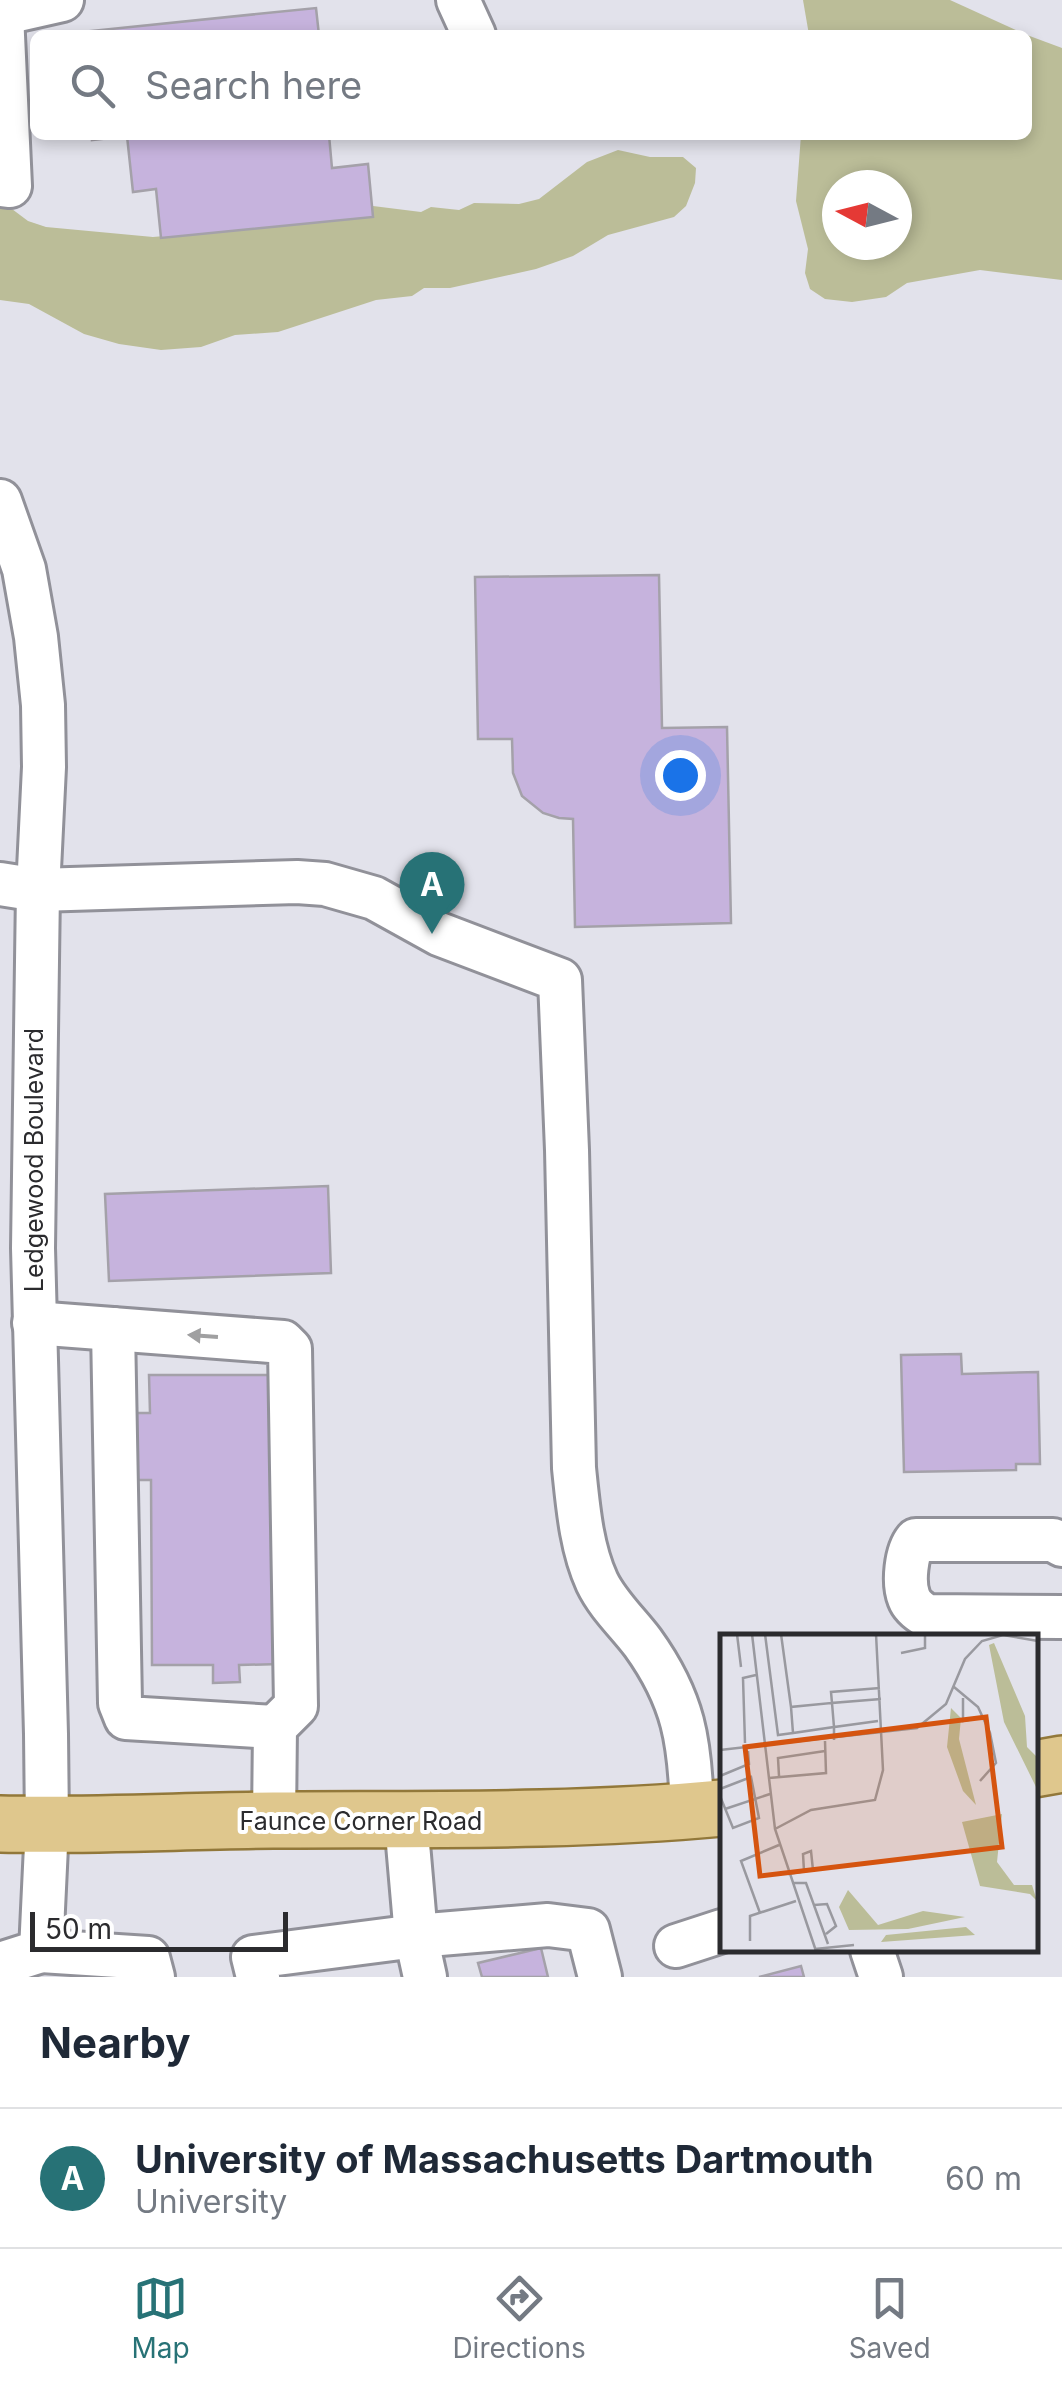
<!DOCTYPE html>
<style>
:root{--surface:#fff;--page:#f2f2f3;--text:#1f2937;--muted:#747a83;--line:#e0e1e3;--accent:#277276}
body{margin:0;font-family:Inter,sans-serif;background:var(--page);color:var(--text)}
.compass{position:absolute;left:822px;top:170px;width:90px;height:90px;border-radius:50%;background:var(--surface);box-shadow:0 5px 15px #0003;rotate:277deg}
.scale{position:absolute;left:30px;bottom:25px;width:258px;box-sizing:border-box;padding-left:10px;border:5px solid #2b2b2e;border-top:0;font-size:28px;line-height:35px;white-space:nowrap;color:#2b2b2e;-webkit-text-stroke:8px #fff;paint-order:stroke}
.you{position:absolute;left:680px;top:775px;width:35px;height:35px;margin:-25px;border:8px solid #fff;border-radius:50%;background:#1a73e8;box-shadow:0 0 0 15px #1a73e833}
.badge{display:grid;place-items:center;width:65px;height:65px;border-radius:50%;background:var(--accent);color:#fff;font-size:32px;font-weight:700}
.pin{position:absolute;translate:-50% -82px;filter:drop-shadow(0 2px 5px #0008)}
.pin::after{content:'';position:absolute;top:52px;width:35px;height:30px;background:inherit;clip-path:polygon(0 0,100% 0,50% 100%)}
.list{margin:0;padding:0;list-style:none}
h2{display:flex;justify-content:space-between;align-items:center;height:130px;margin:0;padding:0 40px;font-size:42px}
h2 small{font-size:32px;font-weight:400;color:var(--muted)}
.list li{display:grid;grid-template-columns:65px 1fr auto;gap:30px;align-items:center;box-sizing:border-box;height:140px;padding:0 40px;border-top:2px solid var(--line)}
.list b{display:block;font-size:38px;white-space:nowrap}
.list p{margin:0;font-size:32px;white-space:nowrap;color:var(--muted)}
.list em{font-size:32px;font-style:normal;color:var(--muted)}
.icon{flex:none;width:55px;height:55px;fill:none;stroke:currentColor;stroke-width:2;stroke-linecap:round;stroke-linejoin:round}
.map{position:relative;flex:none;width:1062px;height:1977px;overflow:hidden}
.search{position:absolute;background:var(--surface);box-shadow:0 5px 15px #0003;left:30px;right:30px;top:30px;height:110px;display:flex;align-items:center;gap:25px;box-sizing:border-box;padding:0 35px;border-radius:15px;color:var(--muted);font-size:38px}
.sheet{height:270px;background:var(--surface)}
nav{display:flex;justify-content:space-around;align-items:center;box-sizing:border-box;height:140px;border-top:2px solid var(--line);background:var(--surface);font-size:28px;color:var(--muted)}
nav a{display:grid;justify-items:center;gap:5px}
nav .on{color:var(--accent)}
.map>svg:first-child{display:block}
</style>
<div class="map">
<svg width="1062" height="1977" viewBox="0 0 1062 1977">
<rect width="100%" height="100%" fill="#e2e2eb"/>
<g fill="#bbbd98" fill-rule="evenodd">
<polygon points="803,0 950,0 1027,35 809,35"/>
<path d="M1027,35L1062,48V280L980,270L907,283L886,297L852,302L825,299L810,289L805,273L808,249L796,201L801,135H1027ZM897,185V245H837V185Z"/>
<polygon points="618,150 650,157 683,157 696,168 695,183 686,206 674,217 608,235 573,256 536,269 450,288 424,288 412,296 376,300 278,332 235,335 201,347 161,350 119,344 84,334 29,304 0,300 0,208 12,209 28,221 46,227 153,237 210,232 333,201 421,212 431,207 459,210 474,203 519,204 539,199 587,162"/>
</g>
<g fill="#c6b3dd" stroke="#a4a1a9" stroke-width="2.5">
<polygon points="316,8 319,35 82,35 81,32"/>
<polygon points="92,135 329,135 332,168 368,164 373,217 161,238 156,189 133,192 127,136 92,140"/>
<polygon points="659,575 662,728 727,727 731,923 575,927 573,819 559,818 543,813 522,796 513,773 512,739 478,739 475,577"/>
<polygon points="328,1186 331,1273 109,1281 105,1194"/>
<polygon points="961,1354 962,1374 1038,1372 1040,1464 1016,1464 1016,1470 904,1472 901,1355"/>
<polygon points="149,1375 279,1375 280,1664 239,1665 240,1682 213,1683 213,1665 152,1665 151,1480 126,1480 126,1413 150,1413"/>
<polygon points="541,1948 548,1977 482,1977 478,1963"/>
<polygon points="801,1966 804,1977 759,1977"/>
</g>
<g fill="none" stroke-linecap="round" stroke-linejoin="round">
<g stroke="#919199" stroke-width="48">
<g id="minor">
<polyline points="458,0 474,35"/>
<polyline points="0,14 62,0"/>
<polyline points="0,185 10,186 2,14"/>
<polyline points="0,501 24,569 36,637 43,705 44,767 38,890 33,1248 46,1734 47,1825 41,1951 0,1964"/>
<path d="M0,884L38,890L297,882L325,884L374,898L439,934L560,980L567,1150L574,1468C578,1506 581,1547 597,1582C608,1605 628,1623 643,1643C684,1700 690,1742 692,1810"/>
<polyline points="34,1323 283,1342 290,1349 296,1706 275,1727 274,1820"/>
<polyline points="113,1329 120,1703 126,1718 275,1727"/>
<path d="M1062,1545L1053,1540H916C906,1552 903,1583 909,1598C912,1606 920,1612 927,1616L1062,1617"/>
<polyline points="406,1821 416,1936 425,1977"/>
<polyline points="676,1946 722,1931"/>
<polyline points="872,1950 881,1977"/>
<polyline points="41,1951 148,1958 153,1977"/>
<polyline points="258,1977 253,1957 416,1936 548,1925 588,1930 600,1977"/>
</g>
</g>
<g stroke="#92783a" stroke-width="60">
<g id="major">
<polyline points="1034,1769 1062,1764"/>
<path d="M0,1824C91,1826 182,1821 274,1820C424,1819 573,1822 722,1808"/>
</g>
</g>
<use href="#minor" stroke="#fff" stroke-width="42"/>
<use href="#major" stroke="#dfc78d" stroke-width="55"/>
</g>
<defs><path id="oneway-solid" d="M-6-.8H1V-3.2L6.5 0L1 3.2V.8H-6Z" transform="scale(2.5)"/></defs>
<use fill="#a0a0a1" href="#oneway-solid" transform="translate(203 1336) rotate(-176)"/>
<g text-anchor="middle" stroke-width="8" stroke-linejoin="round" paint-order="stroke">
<g font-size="25" fill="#2b2b2e" stroke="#fff">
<text transform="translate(34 1160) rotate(-90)" y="9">Ledgewood Boulevard</text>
<text x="361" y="1830">Faunce Corner Road</text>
</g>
</g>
<g transform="translate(720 1634)">
<rect width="318" height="318" fill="#e2e2eb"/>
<path d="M274,9L305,82L307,113L317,123V155L284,88L269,11ZM231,74L241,84L239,105L256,171L243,157L227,113ZM282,180L277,228L294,251H312L317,267L310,260L260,252L242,188ZM128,256L158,291L203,277L245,283L188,295L129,296L119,273ZM246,293L255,301L161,308L166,301Z" fill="#bbbd98"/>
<path fill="none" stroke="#99999f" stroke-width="2.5" d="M17,0L21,33M32,0L55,195L96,317M45,0L58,101L73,99M61,0L71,73M181,19L205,14V0M234,53L258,73L270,99L276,129L260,147M243,64V87L264,83M158,87L114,93L112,69L161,65M114,106V93L73,99L71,73L112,69L111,58L160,54M25,109L23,44L36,41M0,116L197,94L226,70L245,25L262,7L283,1L318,7M0,142L29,130L28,117M59,142L58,124L105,117M49,144L106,139L105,107M0,155L31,143L39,184L13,194L0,162M5,175L50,160M55,195L91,176L155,166L163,136L156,0M68,240L93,236L91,217L83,220L84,237M73,249H86L108,310M94,271L107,270L116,292L106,300M40,279L21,227L59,211M30,307V282L76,267M95,315L134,311"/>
<path fill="#d5540f" fill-opacity="0.15" stroke="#d5540f" stroke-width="5" d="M266,83L282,213L40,242L25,113Z"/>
<rect width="318" height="318" fill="none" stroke="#2b2b2e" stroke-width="5"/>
</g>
</svg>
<svg class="compass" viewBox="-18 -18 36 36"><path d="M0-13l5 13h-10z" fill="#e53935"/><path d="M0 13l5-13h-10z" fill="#747a83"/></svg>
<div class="scale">50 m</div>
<div class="you"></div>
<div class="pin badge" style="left:432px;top:934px">A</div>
<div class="search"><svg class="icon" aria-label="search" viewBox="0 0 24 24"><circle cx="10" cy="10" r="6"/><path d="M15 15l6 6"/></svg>Search here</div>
</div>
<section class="sheet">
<h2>Nearby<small></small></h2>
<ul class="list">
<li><span class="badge">A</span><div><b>University of Massachusetts Dartmouth</b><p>University</p></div><em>60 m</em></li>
</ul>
</section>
<nav>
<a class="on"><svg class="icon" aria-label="map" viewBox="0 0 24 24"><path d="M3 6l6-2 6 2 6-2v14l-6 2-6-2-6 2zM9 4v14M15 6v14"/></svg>Map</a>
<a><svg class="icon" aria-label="directions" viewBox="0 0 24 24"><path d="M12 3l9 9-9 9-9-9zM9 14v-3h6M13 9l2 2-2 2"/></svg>Directions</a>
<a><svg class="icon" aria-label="saved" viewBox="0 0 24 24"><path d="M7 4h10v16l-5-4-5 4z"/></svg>Saved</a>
</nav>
